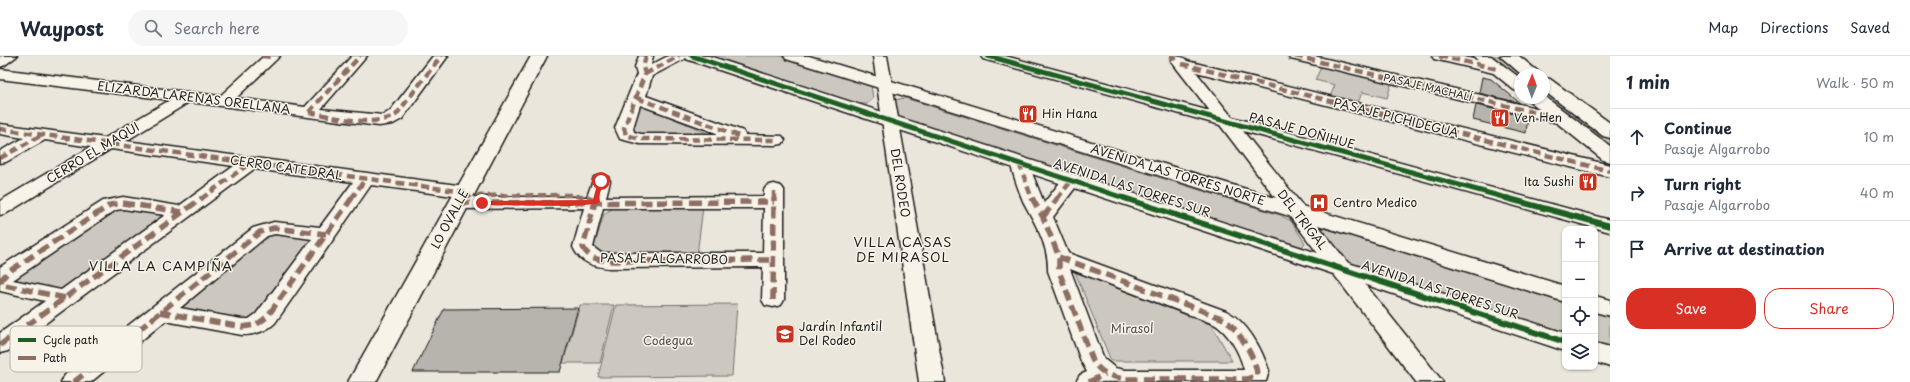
<!DOCTYPE html>
<meta charset="utf-8">
<style>
:root{--surface:#fff;--page:#f6f6f7;--text:#1f2937;--muted:#747a83;--line:#e0e1e3;--accent:#d93025}
body{margin:0;font-family:"Playpen Sans",sans-serif;background:var(--page);color:var(--text)}
.controls{position:absolute;right:12px;bottom:12px;display:grid;overflow:hidden;border-radius:8px;box-shadow:0 1px 3px #0004}
.controls button{width:36px;height:36px;display:grid;place-items:center;padding:0;border:0;border-bottom:1px solid var(--line);background:var(--surface);color:var(--text);font:20px sans-serif}
.compass{position:absolute;left:1514px;top:12px;width:36px;height:36px;border-radius:50%;background:var(--surface);box-shadow:0 1px 3px #0004;rotate:1deg}
.stop{position:absolute;width:12px;height:12px;margin:-9px;border:3px solid #d93025;border-radius:50%;background:#fff}
.stop.end{background:#d93025;border-color:#fff;box-shadow:0 1px 4px #0008}
.list{margin:0;padding:0;list-style:none}
h2{display:flex;justify-content:space-between;align-items:center;height:52px;margin:0;padding:0 16px;font-size:17px}
h2 small{font-size:13px;font-weight:400;color:var(--muted)}
.list li{display:grid;grid-template-columns:26px 1fr auto;gap:12px;align-items:center;box-sizing:border-box;height:56px;padding:0 16px;border-top:1px solid var(--line)}
.list b{display:block;font-size:15px;white-space:nowrap}
.list p{margin:0;font-size:13px;white-space:nowrap;color:var(--muted)}
.list em{font-size:13px;font-style:normal;color:var(--muted)}
.actions{display:flex;gap:8px;padding:12px 16px}
.actions a{flex:1;padding:9px 0;border:1px solid var(--accent);border-radius:16px;text-align:center;font-size:14px;color:var(--accent)}
.actions .main{background:var(--accent);color:#fff}
.icon{flex:none;width:22px;height:22px;fill:none;stroke:currentColor;stroke-width:2;stroke-linecap:round;stroke-linejoin:round}
.map{position:relative;flex:none;width:1610px;height:326px;overflow:hidden}
header{display:flex;align-items:center;gap:24px;box-sizing:border-box;height:56px;padding:0 20px;background:var(--surface);border-bottom:1px solid var(--line)}
header strong{font-size:19px}
nav{display:flex;gap:22px;margin-inline-start:auto;font-size:14px}
.search{width:280px;height:36px;background:var(--page);display:flex;align-items:center;gap:10px;box-sizing:border-box;padding:0 14px;border-radius:22px;color:var(--muted);font-size:15px}
main{display:flex}
aside{flex:1;background:var(--surface)}
.map>svg:first-child{display:block}
</style>
<header>
<strong>Waypost</strong>
<div class="search"><svg class="icon" aria-label="search" viewBox="0 0 24 24"><circle cx="10" cy="10" r="6"/><path d="M15 15l6 6"/></svg>Search here</div>
<nav><a>Map</a><a>Directions</a><a>Saved</a></nav>
</header>
<main>
<div class="map">
<svg width="1610" height="326" viewBox="0 0 1610 326">
<rect width="100%" height="100%" fill="#eae6dc"/>
<filter id="ink" filterUnits="userSpaceOnUse"><feTurbulence type="fractalNoise" baseFrequency=".025" numOctaves="2"/><feDisplacementMap in="SourceGraphic" scale="8" xChannelSelector="R" yChannelSelector="G"/><feConvolveMatrix kernelMatrix="1 2 1 2 8 2 1 2 1" color-interpolation-filters="sRGB"/></filter>
<g filter="url(#ink)">
<g fill="#ccc8c0" stroke="#74726e">
<polygon points="710,0 780,0 871,28 873,43 867,48 852,48"/>
<polygon points="1490,0 1501,0 1525,18 1520,18 1520,23"/>
<polygon points="1322,9 1392,26 1387,42 1362,36 1357,50 1329,43 1335,29 1315,24"/>
<polygon points="1546,37 1553,39 1610,82 1610,91 1544,40 1544,38"/>
<polygon points="905,42 1280,159 1291,165 1305,187 1302,191 1292,190 895,62 894,44"/>
<polygon points="638,47 714,80 646,81 631,72"/>
<polygon points="116,150 167,158 63,234 11,225"/>
<polygon points="615,151 703,151 697,199 603,199 594,191 604,158"/>
<polygon points="1318,170 1565,247 1565,281 1347,209"/>
<polygon points="264,177 314,181 256,261 246,263 179,254 177,250"/>
<polygon points="1075,216 1212,269 1232,305 1111,305"/>
<polygon points="737,248 732,320 598,321 616,249"/>
<polygon points="580,249 614,249 600,307 563,307"/>
<polygon points="1595,256 1610,261 1610,296 1595,291"/>
</g>
<g fill="#b6b4ac" stroke="#1c1c1c">
<polygon points="1482,21 1491,23 1520,47 1479,37"/>
<polygon points="1476,49 1528,61 1526,77 1473,64"/>
<polygon points="578,252 560,316 413,316 444,253"/>
</g>
<g fill="none" stroke-linecap="round" stroke-linejoin="round">
<g stroke="#1c1c1c" stroke-width="3">
<g id="minor">
<polygon points="0,0 17,0 5,9 0,11"/>
<path d="M264,0H280L236,42L305,51L352,0H367L321,53L383,59L390,55L433,0H448L402,63L393,68L379,70L189,46L126,85L465,130L472,132L475,136L472,140L468,141H587L594,121L601,119L608,121L610,125L606,141L764,140V134L767,130L774,128L781,130L784,134V244L781,249L773,251L765,249L762,244L763,211L609,212C593,210 580,207 573,191L584,152L459,153L452,151L449,147L452,143L461,141L371,129L275,267C267,275 254,279 242,279L165,265L91,326H61L65,319L253,172L274,166L320,171L353,126L254,113L8,295L0,297V277L45,245L0,235V211L103,145L123,141L179,150L234,110L111,93L7,157L0,159V145L91,91L45,84L6,106L0,107V95L24,82L0,78V68L105,82L170,44L0,23V13L220,40ZM603,152H764L763,197H601L593,191ZM123,153L165,159L61,234L13,224L116,154ZM275,178L312,183L256,258L249,263H242L180,252L267,180Z"/>
<path d="M639,0H653L651,9L668,0H686L684,3L652,20L646,40L743,75L745,79L782,80L785,84L782,88L776,89L640,88L620,83L615,72L637,18L635,11ZM640,49L719,78H641L634,76L633,72Z"/>
<polygon points="873,0 887,0 945,326 919,326"/>
<path d="M981,0H1005L1210,55L1171,5L1174,2C1179,0 1183,0 1187,5L1610,109V121L1196,16L1232,61L1610,164V176L1243,75L1443,326H1416L1220,69L983,3Z"/>
<polygon points="1288,0 1314,0 1562,58 1568,59 1570,63 1568,67 1562,68 1295,4 1290,3"/>
<polygon points="1432,0 1460,0 1503,10 1506,13 1503,16 1498,18 1434,3"/>
<path d="M1019,102L1025,103L1028,107L1044,147L1065,120L1072,118L1079,120L1081,124L1053,161L1068,197L1226,255C1247,265 1262,293 1269,315L1266,325L1076,326L1080,319L1087,316L1081,305L1048,215C1049,189 1035,168 1023,145C1018,133 1014,120 1010,107L1013,103ZM1070,213L1214,268C1229,277 1240,297 1244,314H1125L1115,312L1104,303Z"/>
</g>
</g>
<g stroke="#1c1c1c" stroke-width="3">
<g id="tertiary">
<polygon points="531,0 547,0 376,326 348,326"/>
<polygon points="684,0 709,0 1565,277 1565,295 686,3"/>
<polygon points="784,0 809,0 1565,230 1565,246 786,3"/>
<polygon points="1595,240 1610,244 1610,260 1595,256"/>
<polygon points="1595,287 1610,291 1610,311 1595,306"/>
</g>
</g>
<g stroke="#1c1c1c" stroke-width="3">
<g id="secondary">
<polygon points="1473,0 1491,0 1520,22 1520,35 1514,34"/>
<polygon points="1500,0 1519,0 1541,18 1521,18"/>
<polygon points="1544,22 1550,23 1610,67 1610,82 1603,80 1544,35"/>
<polygon points="1544,40 1610,90 1610,106 1603,104 1526,42 1544,42"/>
</g>
</g>
<use href="#minor" fill="#f7f3e8" fill-rule="evenodd"/>
<use href="#tertiary" fill="#f7f3e8" fill-rule="evenodd"/>
<use href="#secondary" fill="#f7f3e8" fill-rule="evenodd"/>
<g stroke="#8d6e63" stroke-width="4.5" stroke-dasharray="8 4.5" stroke-linecap="butt">
<polyline points="262,0 272,1"/>
<polyline points="646,0 643,11 645,18 624,72 626,79 640,83 776,84"/>
<polyline points="1170,0 1177,2"/>
<polyline points="1295,0 1562,63"/>
<polyline points="1439,0 1498,13"/>
<polyline points="1182,8 1610,115"/>
<polyline points="645,18 679,0"/>
<polyline points="637,42 742,81"/>
<path d="M309,56C335,61 371,72 396,59L441,0"/>
<polyline points="309,56 360,0"/>
<polyline points="0,73 465,136"/>
<polyline points="0,102 42,79"/>
<polyline points="1019,107 1032,143"/>
<polyline points="463,140 572,139 589,143"/>
<polyline points="201,143 250,107"/>
<polyline points="351,143 366,122"/>
<polyline points="596,143 601,125"/>
<polyline points="774,143 774,134"/>
<polyline points="1057,143 1072,124"/>
</g>
<g stroke="#8d6e63" stroke-width="5.5" stroke-dasharray="11 5.5" stroke-linecap="butt">
<polyline points="587,142 595,145"/>
<path d="M596,142L583,191C588,202 598,204 609,205L773,204"/>
<polyline points="1032,142 1043,161 1059,201"/>
<polyline points="459,147 774,146"/>
<polyline points="1043,161 1058,142"/>
<path d="M1059,201L1224,263C1237,272 1257,303 1257,319L1247,323H1125C1111,321 1100,317 1093,305L1059,215Z"/>
<polyline points="65,242 5,229 2,228 1,224 8,216 110,149 123,147 182,156"/>
<polyline points="773,244 774,142"/>
<polyline points="160,256 242,271 256,269 267,261 352,142"/>
<polyline points="0,289 202,142"/>
<polyline points="74,326 260,176 274,172 326,178"/>
<polyline points="1089,326 1105,318"/>
</g>
<g stroke="#f7f3e8" stroke-width="7">
<g id="cycleway-far1">
<polyline points="692,0 1127,143"/>
<polyline points="988,0 1510,143"/>
</g>
</g>
<g stroke="#f7f3e8" stroke-width="9">
<g id="cycleway">
<polyline points="1124,142 1565,286"/>
<polyline points="1506,142 1610,170"/>
</g>
</g>
<use href="#cycleway-far1" stroke="#1b5e20" stroke-width="5"/>
<use href="#cycleway" stroke="#1b5e20" stroke-width="6"/>
</g>
</g>
<polygon fill="#d93025" points="601,123 604,125 599,140 600,146 596,148 570,150 482,149 479,147 482,145 593,144 598,125"/>
<defs>
<g id="restaurant-square" transform="scale(1)"><rect x="-9" y="-9" width="18" height="18" rx="4" fill="#c8321e" stroke="#f7f3e8"/><path d="M-5-6h1v4h1v-4h1v4h1v-4h1v5L-1.5 .5V6h-2V.5L-5-1ZM5-6V6H3V1.5H1.5Q1.5-4 5-6Z" fill="#fff"/></g>
<g id="hospital-square" transform="scale(1)"><rect x="-9" y="-9" width="18" height="18" rx="4" fill="#c8321e" stroke="#f7f3e8"/><path d="M-5-5h3v3.5h4V-5h3V5h-3V1.5h-4V5h-3Z" fill="#fff"/></g>
<g id="school-square" transform="scale(1)"><rect x="-9" y="-9" width="18" height="18" rx="4" fill="#c8321e" stroke="#f7f3e8"/><path d="M0-5L7-2L0 1L-7-2ZM-4 1L0 2.5L4 1V4Q0 6-4 4Z" fill="#fff"/></g>
</defs>
<g fill-rule="evenodd">
<use href="#restaurant-square" x="1028" y="58"/>
<use href="#restaurant-square" x="1500" y="62"/>
<use href="#restaurant-square" x="1588" y="126"/>
<use href="#hospital-square" x="1319" y="147"/>
<use href="#school-square" x="785" y="278"/>
</g>
<g text-anchor="middle" stroke-width="3" stroke-linejoin="round" paint-order="stroke">
<g font-size="10" fill="#1c1c1c" stroke="#f7f3e8">
<text transform="translate(1428 31) rotate(13)" y="4">PASAJE MACHALÍ</text>
</g>
<g font-size="12" fill="#1c1c1c" stroke="#f7f3e8">
<text transform="translate(194 42) rotate(7)" y="4">ELIZARDA LARENAS ORELLANA</text>
<text transform="translate(1396 62) rotate(14)" y="4">PASAJE PICHIDEGUA</text>
<text transform="translate(1302 75) rotate(15)" y="4">PASAJE DOÑIHUE</text>
<text transform="translate(93 97) rotate(-31)" y="4">CERRO EL MAQUI</text>
<text transform="translate(286 112) rotate(8)" y="4">CERRO CATEDRAL</text>
<text transform="translate(1178 119) rotate(17)" y="4">AVENIDA LAS TORRES NORTE</text>
<text transform="translate(900 127) rotate(81)" y="4">DEL RODEO</text>
<text transform="translate(1132 132) rotate(18)" y="4">AVENIDA LAS TORRES SUR</text>
<text transform="translate(450 163) rotate(-62)" y="4">LO OVALLE</text>
<text transform="translate(1302 164) rotate(52)" y="4">DEL TRIGAL</text>
<text transform="translate(664 203) rotate(1)" y="4">PASAJE ALGARROBO</text>
<text transform="translate(1440 234) rotate(18)" y="4">AVENIDA LAS TORRES SUR</text>
</g>
<g font-size="12" fill="#1c1c1c" stroke="#f7f3e8" text-anchor="start">
<text x="1042" y="62">Hin Hana</text>
<text x="1514" y="66">Ven Hen</text>
<text x="1574" y="130" text-anchor="end">Ita Sushi</text>
<text x="1333" y="151">Centro Medico</text>
<text x="799" y="275">Jardín Infantil<tspan x="799" dy="14">Del Rodeo</tspan></text>
</g>
<g font-size="12" fill="#51504d" stroke="#f7f3e8">
<text x="1132" y="277">Mirasol</text>
<text x="668" y="289">Codegua</text>
</g>
<g font-size="13" letter-spacing="1" fill="#1c1c1c" stroke="#f7f3e8">
<text x="903" y="191">VILLA CASAS<tspan x="903" dy="15">DE MIRASOL</tspan></text>
<text x="161" y="215">VILLA LA CAMPIÑA</text>
</g>
</g>
<rect x="10" y="270" width="132" height="46" rx="6" fill="#f7f3e8" stroke="#b5b2ab" stroke-width="1"/>
<rect x="18" y="282" width="18" height="4" fill="#1b5e20"/>
<rect x="18" y="300" width="18" height="4" fill="#8d6e63"/>
<g font-size="11" fill="#1c1c1c">
<text x="43" y="288">Cycle path</text>
<text x="43" y="306">Path</text>
</g>
</svg>
<div class="controls">
<button>+</button>
<button>−</button>
<button><svg class="icon" aria-label="locate" viewBox="0 0 24 24"><circle cx="12" cy="12" r="6"/><path d="M12 2v4M12 18v4M2 12h4M18 12h4"/></svg></button>
<button><svg class="icon" aria-label="layers" viewBox="0 0 24 24"><path d="M12 4l9 5-9 5-9-5zM3 14l9 5 9-5"/></svg></button>
</div>
<svg class="compass" viewBox="-18 -18 36 36"><path d="M0-13l5 13h-10z" fill="#e53935"/><path d="M0 13l5-13h-10z" fill="#747a83"/></svg>
<div class="stop" style="left:601px;top:125px"></div>
<div class="stop end" style="left:482px;top:147px"></div>
</div>
<aside>
<h2>1 min<small>Walk · 50 m</small></h2>
<ul class="list">
<li><svg class="icon" aria-label="ahead" viewBox="0 0 24 24"><path d="M12 20V5M6 11l6-6 6 6"/></svg><div><b>Continue</b><p>Pasaje Algarrobo</p></div><em>10 m</em></li>
<li><svg class="icon" aria-label="right" viewBox="0 0 24 24"><path d="M7 20v-9h11M14 6l5 5-5 5"/></svg><div><b>Turn right</b><p>Pasaje Algarrobo</p></div><em>40 m</em></li>
<li><svg class="icon" aria-label="arrive" viewBox="0 0 24 24"><path d="M6 21V4h12l-3 4 3 4H6"/></svg><div><b>Arrive at destination</b></div></li>
</ul>
<div class="actions"><a class="main">Save</a><a>Share</a></div>
</aside>
</main>
